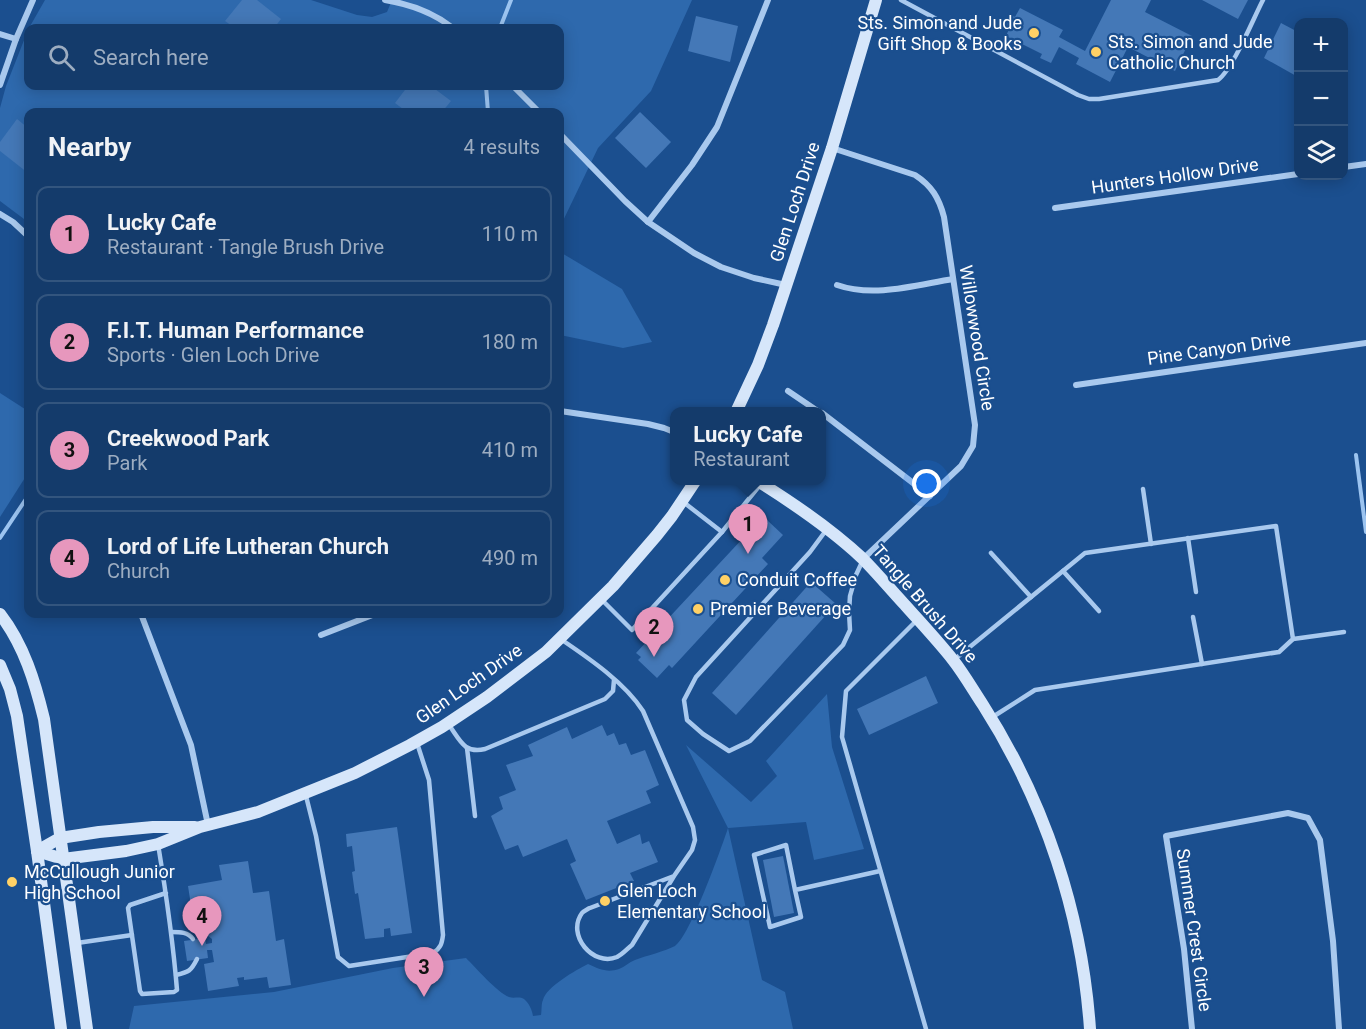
<!DOCTYPE html>
<meta charset="utf-8">
<style>
:root{--surface:#143b6b;--page:#214673;--text:#f1f3f6;--muted:#9dadc1;--line:#33557e;--accent:#e797bd}
body{margin:0;font-family:Roboto,sans-serif;background:var(--page);color:var(--text)}
.controls{position:absolute;right:18px;top:18px;display:grid;overflow:hidden;border-radius:12px;box-shadow:0 3px 15px #0003}
.controls button{width:54px;height:54px;display:grid;place-items:center;padding:0;border:0;border-bottom:2px solid var(--line);background:var(--surface);color:var(--text);font:30px sans-serif}
.you{position:absolute;left:927px;top:484px;width:21px;height:21px;margin:-15px;border:4px solid #fff;border-radius:50%;background:#1a73e8;box-shadow:0 0 0 9px #1a73e833}
.badge{display:grid;place-items:center;width:39px;height:39px;border-radius:50%;background:var(--accent);color:#111;font-size:20px;font-weight:700}
.pin{position:absolute;translate:-50% -50px;filter:drop-shadow(0 2px 3px #0008)}
.pin::after{content:'';position:absolute;top:32px;width:21px;height:18px;background:inherit;clip-path:polygon(0 0,100% 0,50% 100%)}
.popup{position:absolute;left:670px;top:407px;width:156px;height:78px;box-sizing:border-box;display:grid;place-content:center;border-radius:12px;background:var(--surface);filter:drop-shadow(0 2px 4px #0005);font-size:20px;white-space:nowrap;color:var(--muted)}
.popup b{font-size:22px;color:var(--text)}
.popup::after{content:'';position:absolute;left:50%;top:100%;margin-left:-12px;border:12px solid transparent;border-top-color:var(--surface)}
.list{margin:0;padding:0;list-style:none}
h2{display:flex;justify-content:space-between;align-items:center;height:78px;margin:0;padding:0 24px;font-size:26px}
h2 small{font-size:20px;font-weight:400;color:var(--muted)}
.list li{display:grid;grid-template-columns:39px 1fr auto;gap:18px;align-items:center;box-sizing:border-box;height:96px;margin:0 12px 12px;padding:0 12px;border:2px solid var(--line);border-radius:12px}
.list b{display:block;font-size:22px;white-space:nowrap}
.list p{margin:0;font-size:20px;white-space:nowrap;color:var(--muted)}
.list em{font-size:20px;font-style:normal;color:var(--muted)}
.icon{flex:none;width:33px;height:33px;fill:none;stroke:currentColor;stroke-width:2;stroke-linecap:round;stroke-linejoin:round}
.map{position:relative;flex:none;width:1366px;height:1029px;overflow:hidden}
.search{position:absolute;background:var(--surface);box-shadow:0 3px 15px #0003;left:24px;top:24px;width:540px;height:66px;display:flex;align-items:center;gap:15px;box-sizing:border-box;padding:0 21px;border-radius:12px;color:var(--muted);font-size:22px}
.panel{position:absolute;background:var(--surface);box-shadow:0 3px 15px #0003;left:24px;top:108px;width:540px;height:510px;border-radius:12px}
.map>svg:first-child{display:block}
</style>
<div class="map">
<svg width="1366" height="1029" viewBox="0 0 1366 1029">
<rect width="100%" height="100%" fill="#1b4f8f"/>
<g fill="#2e69ad">
<polygon points="45,0 311,0 357,15 372,17 387,12 392,0 692,0 651,91 598,148 560,227 560,112 28,112 28,222 0,201 0,108 6,86 28,30 28,86 560,86 560,28 29,28"/>
<polygon points="560,252 622,289 652,342 623,348 560,335"/>
<polygon points="0,393 28,411 28,473 0,517"/>
<path d="M827,694L832,747L864,849L814,860L806,822L728,828L762,980L785,992L793,1029H129L134,1006L274,992L393,968L466,958C475,967 498,993 509,997C514,999 519,996 524,999C529,1003 532,1010 533,1016L541,1015C542,1010 541,1004 543,1000C546,987 576,970 588,964C599,969 607,973 619,969C625,967 629,962 635,960C645,956 666,951 675,946C690,936 721,849 728,828L686,745L751,802L777,776L766,761Z"/>
</g>
<g fill="none" stroke-linecap="round" stroke-linejoin="round">
<g stroke="#9cc4f0" stroke-width="4">
<polyline points="500,28 511,0"/>
<polyline points="486,86 488,112"/>
<polyline points="1356,455 1366,532"/>
<polyline points="0,538 28,496"/>
</g>
</g>
<g fill="#4478b7">
<polygon points="242,0 257,0 281,19 274,28 235,28 225,21"/>
<polygon points="1111,0 1151,0 1145,12 1192,36 1175,71 1128,47 1110,82 1076,64 1079,58 1059,47 1051,63 1040,58 1042,54 1006,36 1010,27 1006,25 1011,15 1015,17 1020,8 1063,30 1059,37 1085,51"/>
<polygon points="1202,0 1248,0 1238,19"/>
<polygon points="696,16 738,26 730,62 688,51"/>
<polygon points="1281,23 1298,32 1298,77 1264,58"/>
<polygon points="408,86 431,86 451,101 442,112 407,112 395,103"/>
<polygon points="640,112 671,142 646,168 615,138"/>
<polygon points="17,119 28,128 28,173 0,151 0,142"/>
<polygon points="767,520 783,535 762,558 768,564 672,668 669,665 657,678 638,660 641,657 636,653 758,522 762,526"/>
<polygon points="811,582 836,604 736,715 712,693"/>
<polygon points="926,676 938,703 869,735 857,709"/>
<polygon points="602,725 607,736 614,733 619,745 626,743 631,755 645,750 659,785 646,791 651,803 607,821 617,844 640,834 642,844 649,841 658,862 630,873 634,881 586,900 570,864 576,861 567,839 523,857 518,845 505,850 491,816 503,809 499,797 516,790 506,765 533,756 528,745 567,727 572,739"/>
<polygon points="397,827 412,933 391,936 390,928 384,929 384,937 365,939 358,893 355,894 352,872 355,871 352,846 347,847 346,834"/>
<polygon points="783,856 794,913 774,917 763,860"/>
<polygon points="248,861 253,893 269,891 276,941 284,939 291,985 269,988 267,977 244,980 244,977 237,978 239,986 208,991 204,964 214,962 212,950 207,950 208,958 187,961 184,941 205,938 206,944 212,943 212,939 203,932 200,910 192,912 188,886 222,880 219,865"/>
</g>
<g fill="none" stroke-linecap="round" stroke-linejoin="round">
<g stroke="#a9c9ee" stroke-width="4.5">
<path d="M901,0L1078,95L1089,99H1099L1218,80C1233,69 1253,19 1263,0"/>
<polyline points="1143,489 1151,544"/>
<polyline points="827,529 810,552 696,677 684,700 687,720 703,734 729,751 750,741 843,645 850,630 849,612 850,596 856,575 862,562"/>
<polyline points="722,532 760,485"/>
<polyline points="1188,538 1196,592"/>
<polyline points="991,553 1031,597"/>
<polyline points="1063,571 1099,611"/>
<polyline points="602,600 632,630 722,532 682,501"/>
<polyline points="1193,617 1202,664"/>
<polyline points="917,620 846,691 842,737 926,1029"/>
<polyline points="1293,639 1344,632"/>
<path d="M562,640C590,659 625,683 643,711L693,827L695,840L692,850L674,876L590,908C589,908 583,912 582,913C566,935 593,967 617,957C623,954 627,949 632,945L674,876"/>
<polyline points="955,659 1085,553 1276,526 1293,639 1279,652 1035,690 991,718"/>
<path d="M449,725C460,740 464,754 485,749L605,699L613,691L614,680"/>
<polyline points="467,748 475,816"/>
<path d="M306,796L316,836L338,957L349,966L433,953C441,948 442,943 443,935L429,780L417,743"/>
<path d="M158,844C166,893 173,941 177,990L174,992L142,994L140,991L128,908L130,905L166,893"/>
<polyline points="795,890 801,917 770,927 754,855 786,845 795,890 880,871"/>
<path d="M172,932C180,932 188,932 193,939"/>
<polyline points="77,943 132,935"/>
<path d="M176,975C189,972 191,971 197,959"/>
</g>
<g stroke="#a9c9ee" stroke-width="6">
<path d="M385,0C409,4 434,13 453,28"/>
<polyline points="0,34 16,39"/>
<polyline points="0,85 16,39 33,0"/>
<polyline points="513,86 539,112"/>
<polyline points="560,134 625,201 648,222 694,253 721,267 754,278 786,285"/>
<path d="M832,148L915,175C932,186 939,198 944,217L975,425L973,446L961,466L863,559"/>
<polyline points="1344,167 1366,164"/>
<polyline points="1055,208 1298,174"/>
<polyline points="0,214 13,222 28,236"/>
<polyline points="648,222 692,165 717,127 768,0"/>
<path d="M837,285C874,298 916,285 953,279"/>
<polyline points="1076,385 1366,343"/>
<polyline points="788,391 819,412"/>
<polyline points="560,411 648,424 664,428 674,432"/>
<polyline points="822,413 930,496"/>
<polyline points="141,614 191,745 208,825"/>
<polyline points="321,635 375,614"/>
<polyline points="1192,1029 1184,949 1166,836 1288,813 1308,818 1320,840 1333,941 1339,1029"/>
</g>
<g stroke="#d6e6fa" stroke-width="12">
<polyline points="736,412 758,365 773,325 832,148 876,0"/>
<path d="M756,480C793,503 830,528 862,558C877,573 891,590 905,605C921,623 938,641 953,660C964,674 973,690 983,705C1045,802 1082,914 1090,1029"/>
<path d="M0,614C24,645 35,682 44,719L87,1029"/>
<polyline points="0,665 10,689 17,716 37,851 61,1029"/>
<polyline points="37,851 63,859 126,851 158,844 200,827 258,812 355,773 410,745 442,727 487,697 546,652 613,586 657,535 672,516 696,480"/>
<polyline points="37,851 60,838 99,832 153,827 195,827"/>
</g>
</g>
<g fill="#ffd166" stroke="#1b4f8f" stroke-width="2">
<circle cx="1034" cy="33" r="6"/>
<circle cx="1096" cy="52" r="6"/>
<circle cx="725" cy="580" r="6"/>
<circle cx="698" cy="609" r="6"/>
<circle cx="12" cy="882" r="6"/>
<circle cx="605" cy="901" r="6"/>
</g>
<g text-anchor="middle" stroke-width="4.5" stroke-linejoin="round" paint-order="stroke">
<g font-size="18" fill="#fff" stroke="#1b4f8f" text-anchor="start">
<text x="1022" y="29" text-anchor="end">Sts. Simon and Jude<tspan x="1022" dy="21">Gift Shop &amp; Books</tspan></text>
<text x="1108" y="48">Sts. Simon and Jude<tspan x="1108" dy="21">Catholic Church</tspan></text>
<text x="737" y="586">Conduit Coffee</text>
<text x="710" y="615">Premier Beverage</text>
<text x="24" y="878">McCullough Junior<tspan x="24" dy="21">High School</tspan></text>
<text x="617" y="897">Glen Loch<tspan x="617" dy="21">Elementary School</tspan></text>
</g>
<g font-size="18" fill="#fff" stroke="#1b4f8f">
<text transform="translate(1175 176) rotate(-8)" y="6">Hunters Hollow Drive</text>
<text transform="translate(795 202) rotate(-72)" y="6">Glen Loch Drive</text>
<text transform="translate(977 338) rotate(81)" y="6">Willowwood Circle</text>
<text transform="translate(1219 349) rotate(-8)" y="6">Pine Canyon Drive</text>
<text transform="translate(925 604) rotate(49)" y="6">Tangle Brush Drive</text>
<text transform="translate(469 684) rotate(-35)" y="6">Glen Loch Drive</text>
<text transform="translate(1194 930) rotate(82)" y="6">Summer Crest Circle</text>
</g>
</g>
</svg>
<div class="controls">
<button>+</button>
<button>−</button>
<button><svg class="icon" aria-label="layers" viewBox="0 0 24 24"><path d="M12 4l9 5-9 5-9-5zM3 14l9 5 9-5"/></svg></button>
</div>
<div class="you"></div>
<div class="pin badge" style="left:748px;top:554px">1</div>
<div class="popup"><b>Lucky Cafe</b>Restaurant</div>
<div class="pin badge" style="left:654px;top:657px">2</div>
<div class="pin badge" style="left:424px;top:997px">3</div>
<div class="pin badge" style="left:202px;top:946px">4</div>
<div class="search"><svg class="icon" aria-label="search" viewBox="0 0 24 24"><circle cx="10" cy="10" r="6"/><path d="M15 15l6 6"/></svg>Search here</div>
<section class="panel">
<h2>Nearby<small>4 results</small></h2>
<ul class="list">
<li><span class="badge">1</span><div><b>Lucky Cafe</b><p>Restaurant · Tangle Brush Drive</p></div><em>110 m</em></li>
<li><span class="badge">2</span><div><b>F.I.T. Human Performance</b><p>Sports · Glen Loch Drive</p></div><em>180 m</em></li>
<li><span class="badge">3</span><div><b>Creekwood Park</b><p>Park</p></div><em>410 m</em></li>
<li><span class="badge">4</span><div><b>Lord of Life Lutheran Church</b><p>Church</p></div><em>490 m</em></li>
</ul>
</section>
</div>
